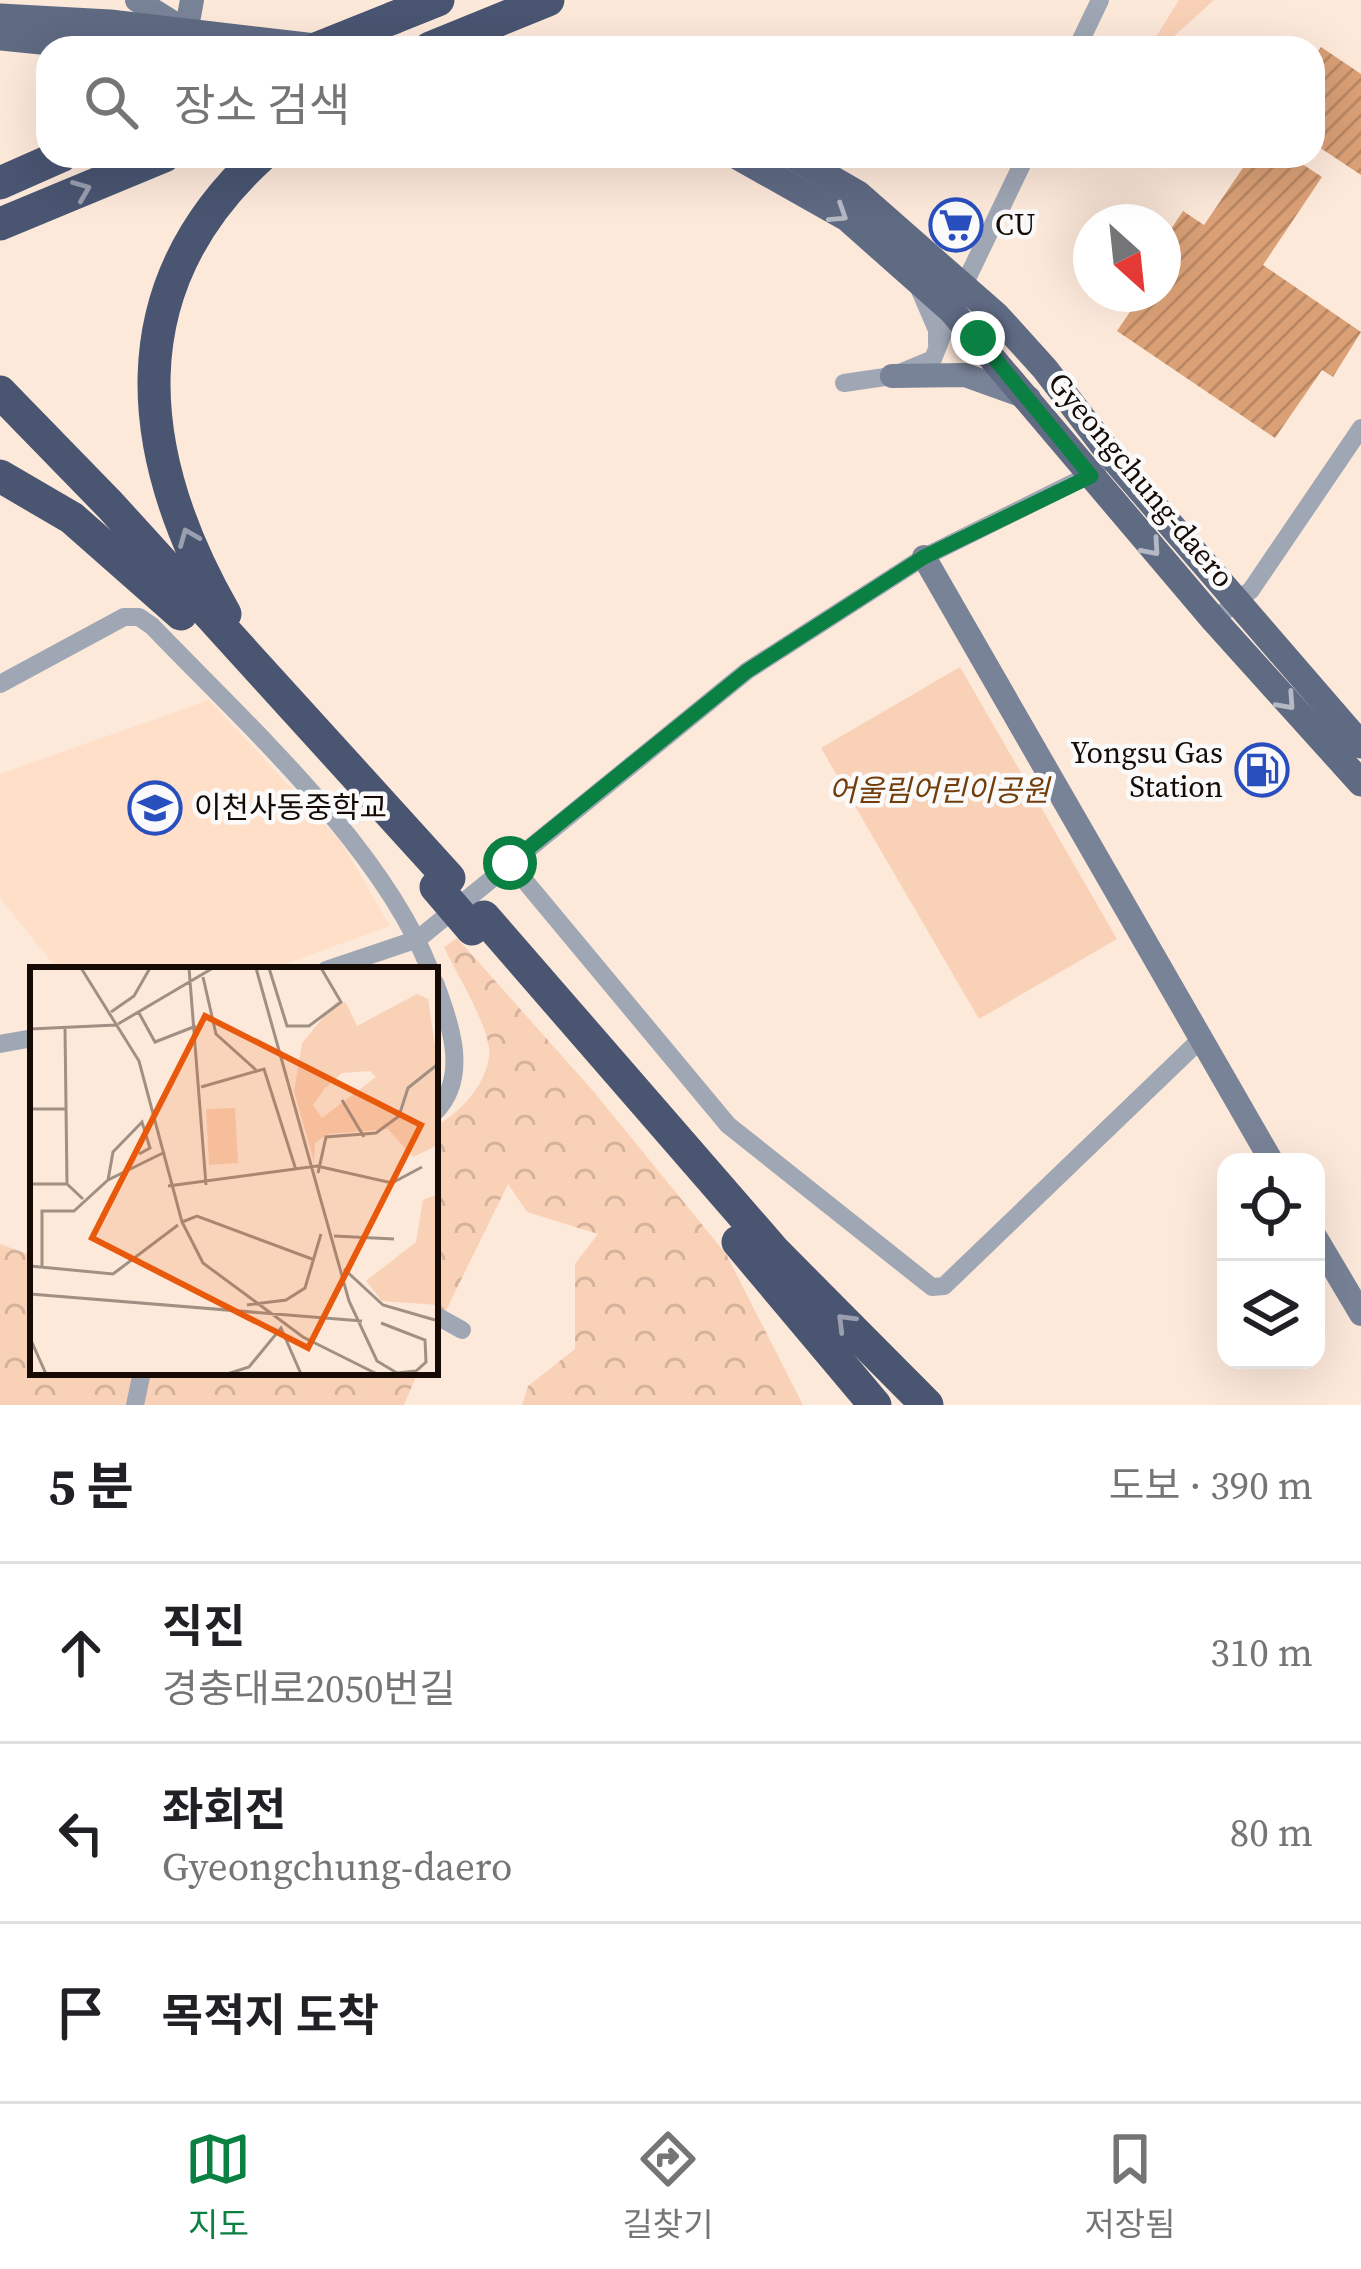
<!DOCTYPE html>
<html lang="ko">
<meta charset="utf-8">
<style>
:root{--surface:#fff;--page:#f6f6f6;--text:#202124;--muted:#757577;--line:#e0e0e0;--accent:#0b8043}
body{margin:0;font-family:"Source Serif 4","Noto Sans KR",serif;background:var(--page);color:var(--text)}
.controls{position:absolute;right:36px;bottom:36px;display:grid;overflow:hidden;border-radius:24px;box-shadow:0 12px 48px #0002}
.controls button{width:108px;height:108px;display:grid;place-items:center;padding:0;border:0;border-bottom:3px solid var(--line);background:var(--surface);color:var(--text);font:60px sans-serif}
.compass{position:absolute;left:1073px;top:204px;width:108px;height:108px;border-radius:50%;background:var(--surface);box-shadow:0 12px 48px #0002;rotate:153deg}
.stop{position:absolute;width:36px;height:36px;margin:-27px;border:9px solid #0b8043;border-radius:50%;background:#fff}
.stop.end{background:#0b8043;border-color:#fff;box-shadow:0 3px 12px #0008}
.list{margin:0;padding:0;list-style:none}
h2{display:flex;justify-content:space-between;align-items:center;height:156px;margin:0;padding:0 48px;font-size:51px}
h2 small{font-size:39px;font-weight:400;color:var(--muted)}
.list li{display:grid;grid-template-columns:78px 1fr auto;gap:36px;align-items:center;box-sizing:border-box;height:180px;padding:0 48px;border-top:3px solid var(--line)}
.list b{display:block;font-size:45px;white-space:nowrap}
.list p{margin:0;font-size:39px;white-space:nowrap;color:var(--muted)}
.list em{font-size:39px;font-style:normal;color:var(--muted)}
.icon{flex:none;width:66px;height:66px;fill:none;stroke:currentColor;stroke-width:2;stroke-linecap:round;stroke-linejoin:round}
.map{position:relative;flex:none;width:1361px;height:1405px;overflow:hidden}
.search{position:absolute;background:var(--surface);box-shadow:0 12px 48px #0002;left:36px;right:36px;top:36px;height:132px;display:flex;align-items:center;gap:30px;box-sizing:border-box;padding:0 42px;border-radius:36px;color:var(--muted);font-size:45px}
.sheet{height:696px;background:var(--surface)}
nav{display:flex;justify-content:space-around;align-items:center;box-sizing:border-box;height:168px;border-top:3px solid var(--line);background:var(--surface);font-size:33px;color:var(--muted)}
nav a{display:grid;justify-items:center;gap:6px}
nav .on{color:var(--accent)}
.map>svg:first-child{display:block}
</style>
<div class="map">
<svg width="1361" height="1405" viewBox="0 0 1361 1405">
<defs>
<pattern id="forest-crowns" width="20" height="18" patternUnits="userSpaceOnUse" patternTransform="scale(3)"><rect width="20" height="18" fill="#f9d1b6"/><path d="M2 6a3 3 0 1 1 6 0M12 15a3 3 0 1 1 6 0" fill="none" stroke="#d5b29b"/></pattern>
<pattern id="building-hatch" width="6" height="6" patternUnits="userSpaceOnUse" patternTransform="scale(3)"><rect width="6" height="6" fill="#daa076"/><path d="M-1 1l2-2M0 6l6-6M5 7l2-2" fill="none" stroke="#ba8864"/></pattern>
</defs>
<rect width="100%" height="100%" fill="#fde9da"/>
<polygon fill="#ffdfc8" points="209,700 341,842 390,926 268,970 58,970 0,898 0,774"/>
<g fill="url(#forest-crowns)">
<path d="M457,938L594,1092L726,1254L803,1405H522L528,1386L575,1349V1264L598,1234L527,1212L508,1184L435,1333V1126C462,1113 496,1074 488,1042C480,1010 458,977 444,947Z"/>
<polygon points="0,1244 33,1256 33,1372 418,1372 404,1405 0,1405"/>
</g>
<g fill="#f9d1b6">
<polygon points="1179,0 1214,0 1161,48 1149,48"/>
<polygon points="960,667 1117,939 979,1019 821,748"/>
</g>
<g fill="url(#building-hatch)">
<polygon points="1321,47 1361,74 1361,175 1313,143 1313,59"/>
<polygon points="1251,156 1290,156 1322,177 1263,265 1361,332 1333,377 1322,370 1275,438 1117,331 1142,294 1163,294 1163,241 1183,211 1204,225"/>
</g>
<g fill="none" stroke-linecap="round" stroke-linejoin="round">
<g stroke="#9fa6b4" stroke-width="18">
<polyline points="1077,48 1100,0"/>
<polyline points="964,285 1026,156"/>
<polyline points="918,286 937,330 937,344"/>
<polyline points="844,383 892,376 933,359 952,311"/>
<polyline points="1214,620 1251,590 1361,428"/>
<path d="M0,684L124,617H139L152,626C244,722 381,845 430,970"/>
<polyline points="510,863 728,1125 932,1287 944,1286 1201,1039"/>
<polyline points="326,970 418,939 747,671 924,557 1097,471"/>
<path d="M435,983C450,1022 470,1077 435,1112"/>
<polyline points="0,1044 33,1038"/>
<polyline points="435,1315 462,1330"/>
<polyline points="135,1405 142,1372"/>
</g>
<g stroke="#798398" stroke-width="24">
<polyline points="137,0 186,31"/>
<polyline points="183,48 192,0"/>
<polyline points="892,376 965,375 1029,398"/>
<polyline points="924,557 1272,1162"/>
<polyline points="1316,1238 1361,1314"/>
</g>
<g stroke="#5f6a83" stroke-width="27">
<polyline points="0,17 110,23 324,48"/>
<polyline points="0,37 110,48"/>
<polyline points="737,156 847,218 952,311 1214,620 1361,783"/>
<polyline points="792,156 858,194 997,316 1045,369 1113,458 1361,745"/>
</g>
<g stroke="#495571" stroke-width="33">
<polyline points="393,18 438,0"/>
<polyline points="430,48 548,0"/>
<polyline points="0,183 61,156"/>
<polyline points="0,224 164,156"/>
<polyline points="0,392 110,505 449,878"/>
<polyline points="0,476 72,518 181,614"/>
<path d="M225,614C134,455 115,289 261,156"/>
<polyline points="484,917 775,1252 927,1405"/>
<polyline points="738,1242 875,1405"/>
</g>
<g stroke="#495571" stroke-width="33">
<polyline points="318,48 393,18"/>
<polyline points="436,887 472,929"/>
</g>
</g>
<defs><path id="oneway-chevron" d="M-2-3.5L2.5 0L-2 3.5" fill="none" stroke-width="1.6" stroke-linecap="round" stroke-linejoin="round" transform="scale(3)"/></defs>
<g stroke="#999faf">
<use href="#oneway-chevron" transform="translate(82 190) rotate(-22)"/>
<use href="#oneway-chevron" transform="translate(188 537) rotate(-112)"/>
<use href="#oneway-chevron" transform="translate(845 1322) rotate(-135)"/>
</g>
<g stroke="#b4b9c4">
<use href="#oneway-chevron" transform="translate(839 214) rotate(33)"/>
<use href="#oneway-chevron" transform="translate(1152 548) rotate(49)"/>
<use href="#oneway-chevron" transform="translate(1287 702) rotate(48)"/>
</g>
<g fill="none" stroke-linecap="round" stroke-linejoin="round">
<polyline stroke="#0b8043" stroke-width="15" points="510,863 747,671 924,557 1091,476 978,338"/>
</g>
<defs>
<g id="supermarket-ring" transform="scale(2.7)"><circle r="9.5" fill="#fafafa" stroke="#294fbf" stroke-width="1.5"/><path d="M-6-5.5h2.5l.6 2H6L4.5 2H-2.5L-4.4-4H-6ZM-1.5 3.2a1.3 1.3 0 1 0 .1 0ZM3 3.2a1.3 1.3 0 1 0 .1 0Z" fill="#294fbf"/></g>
<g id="fuel-ring" transform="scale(2.7)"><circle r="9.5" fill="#fafafa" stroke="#294fbf" stroke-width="1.5"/><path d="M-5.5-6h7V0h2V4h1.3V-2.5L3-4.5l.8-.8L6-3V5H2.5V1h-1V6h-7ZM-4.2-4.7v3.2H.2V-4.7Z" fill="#294fbf"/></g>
<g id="school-ring" transform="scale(2.7)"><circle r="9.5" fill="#fafafa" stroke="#294fbf" stroke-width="1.5"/><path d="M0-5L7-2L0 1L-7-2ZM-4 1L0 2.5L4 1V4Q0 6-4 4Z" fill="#294fbf"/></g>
</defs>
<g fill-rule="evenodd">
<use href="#supermarket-ring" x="956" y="225"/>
<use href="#fuel-ring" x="1262" y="770"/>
<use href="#school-ring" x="155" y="808"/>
</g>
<g text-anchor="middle" stroke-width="9" stroke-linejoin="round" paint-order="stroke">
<g font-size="30" fill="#150a04" stroke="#fafafa" text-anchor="start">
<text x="995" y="235">CU</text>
<text x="1223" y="763" text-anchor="end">Yongsu Gas<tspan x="1223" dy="34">Station</tspan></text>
<text x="194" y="818">이천사동중학교</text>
</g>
<g font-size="30" fill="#150a04" stroke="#fafafa">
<text transform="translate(1141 480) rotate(50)" y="10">Gyeongchung-daero</text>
</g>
<g font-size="30" font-style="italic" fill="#733d0b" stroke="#fafafa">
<text x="939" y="801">어울림어린이공원</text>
</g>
</g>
<g transform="translate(30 967)">
<rect width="408" height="408" fill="#fde9da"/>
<path d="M387,27L398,32L408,99V178L383,190L358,162L298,167L285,176L284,195L264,124L272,76L306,35L316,36L327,59ZM340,104L346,110L292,151L283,138L295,121L312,106ZM408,227V338L352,334L336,314L386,275L393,233Z" fill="#f9d1b6" fill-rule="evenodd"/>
<path d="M205,141L208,196L179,198L176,142Z" fill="#f9d1b6"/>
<path fill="none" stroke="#a09084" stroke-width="3" d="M51,1L109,94L152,255L173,296L273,370L347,407M159,1L176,218M226,1L319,334L347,394L367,406L386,404L396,395L395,373L351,356M239,1L257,59H279L311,35L291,1M173,10L186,67L226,103M81,45L104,29L120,1M109,46L125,75L166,59M88,57L183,1M35,61L37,217M0,62L86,58M171,120L234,102L266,203M312,133L334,170M0,142H37M288,206L296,170L346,166L369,149L378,121L408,97M78,213L83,185L112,155L120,181L109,187M0,217H37L53,232M138,219L287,199L362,216L392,200M152,255L167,249L282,292M304,269L364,272M0,299L83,307L148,258M12,300V244H44L78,213L135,185M314,302L353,338L405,353M0,327L332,354M217,338L256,333L275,321L291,267M0,371L16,407M197,407L219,400L251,361L271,407"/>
<path fill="#e8590c" fill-opacity="0.15" stroke="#e8590c" stroke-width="6" d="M175,49L391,158L278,381L62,271Z"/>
<rect width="408" height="408" fill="none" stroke="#150a04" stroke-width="6"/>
</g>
</svg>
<div class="controls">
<button><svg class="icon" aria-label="locate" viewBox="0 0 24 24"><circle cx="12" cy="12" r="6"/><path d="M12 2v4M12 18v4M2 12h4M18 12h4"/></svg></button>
<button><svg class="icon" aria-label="layers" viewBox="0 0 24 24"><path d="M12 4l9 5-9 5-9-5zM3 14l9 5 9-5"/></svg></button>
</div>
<svg class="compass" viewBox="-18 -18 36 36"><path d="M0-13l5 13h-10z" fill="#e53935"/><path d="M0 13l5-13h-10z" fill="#757577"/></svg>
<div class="stop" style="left:510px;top:863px"></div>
<div class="stop end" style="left:978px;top:338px"></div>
<div class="search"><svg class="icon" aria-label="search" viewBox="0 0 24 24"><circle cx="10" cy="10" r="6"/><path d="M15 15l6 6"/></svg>장소 검색</div>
</div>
<section class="sheet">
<h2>5 분<small>도보 · 390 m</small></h2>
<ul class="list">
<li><svg class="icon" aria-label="ahead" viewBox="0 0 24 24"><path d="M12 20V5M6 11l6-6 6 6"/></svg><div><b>직진</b><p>경충대로2050번길</p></div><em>310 m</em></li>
<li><svg class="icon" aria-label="left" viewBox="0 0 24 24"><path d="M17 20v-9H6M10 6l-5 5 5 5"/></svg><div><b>좌회전</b><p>Gyeongchung-daero</p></div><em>80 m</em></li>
<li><svg class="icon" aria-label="arrive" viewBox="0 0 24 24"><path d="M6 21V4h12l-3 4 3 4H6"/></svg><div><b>목적지 도착</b></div></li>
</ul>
</section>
<nav>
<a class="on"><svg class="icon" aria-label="map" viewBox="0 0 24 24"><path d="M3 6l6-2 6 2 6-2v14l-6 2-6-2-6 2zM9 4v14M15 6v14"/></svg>지도</a>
<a><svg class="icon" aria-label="directions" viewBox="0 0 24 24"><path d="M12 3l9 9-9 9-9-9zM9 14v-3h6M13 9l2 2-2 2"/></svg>길찾기</a>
<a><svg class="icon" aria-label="saved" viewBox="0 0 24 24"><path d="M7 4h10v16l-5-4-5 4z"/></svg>저장됨</a>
</nav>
